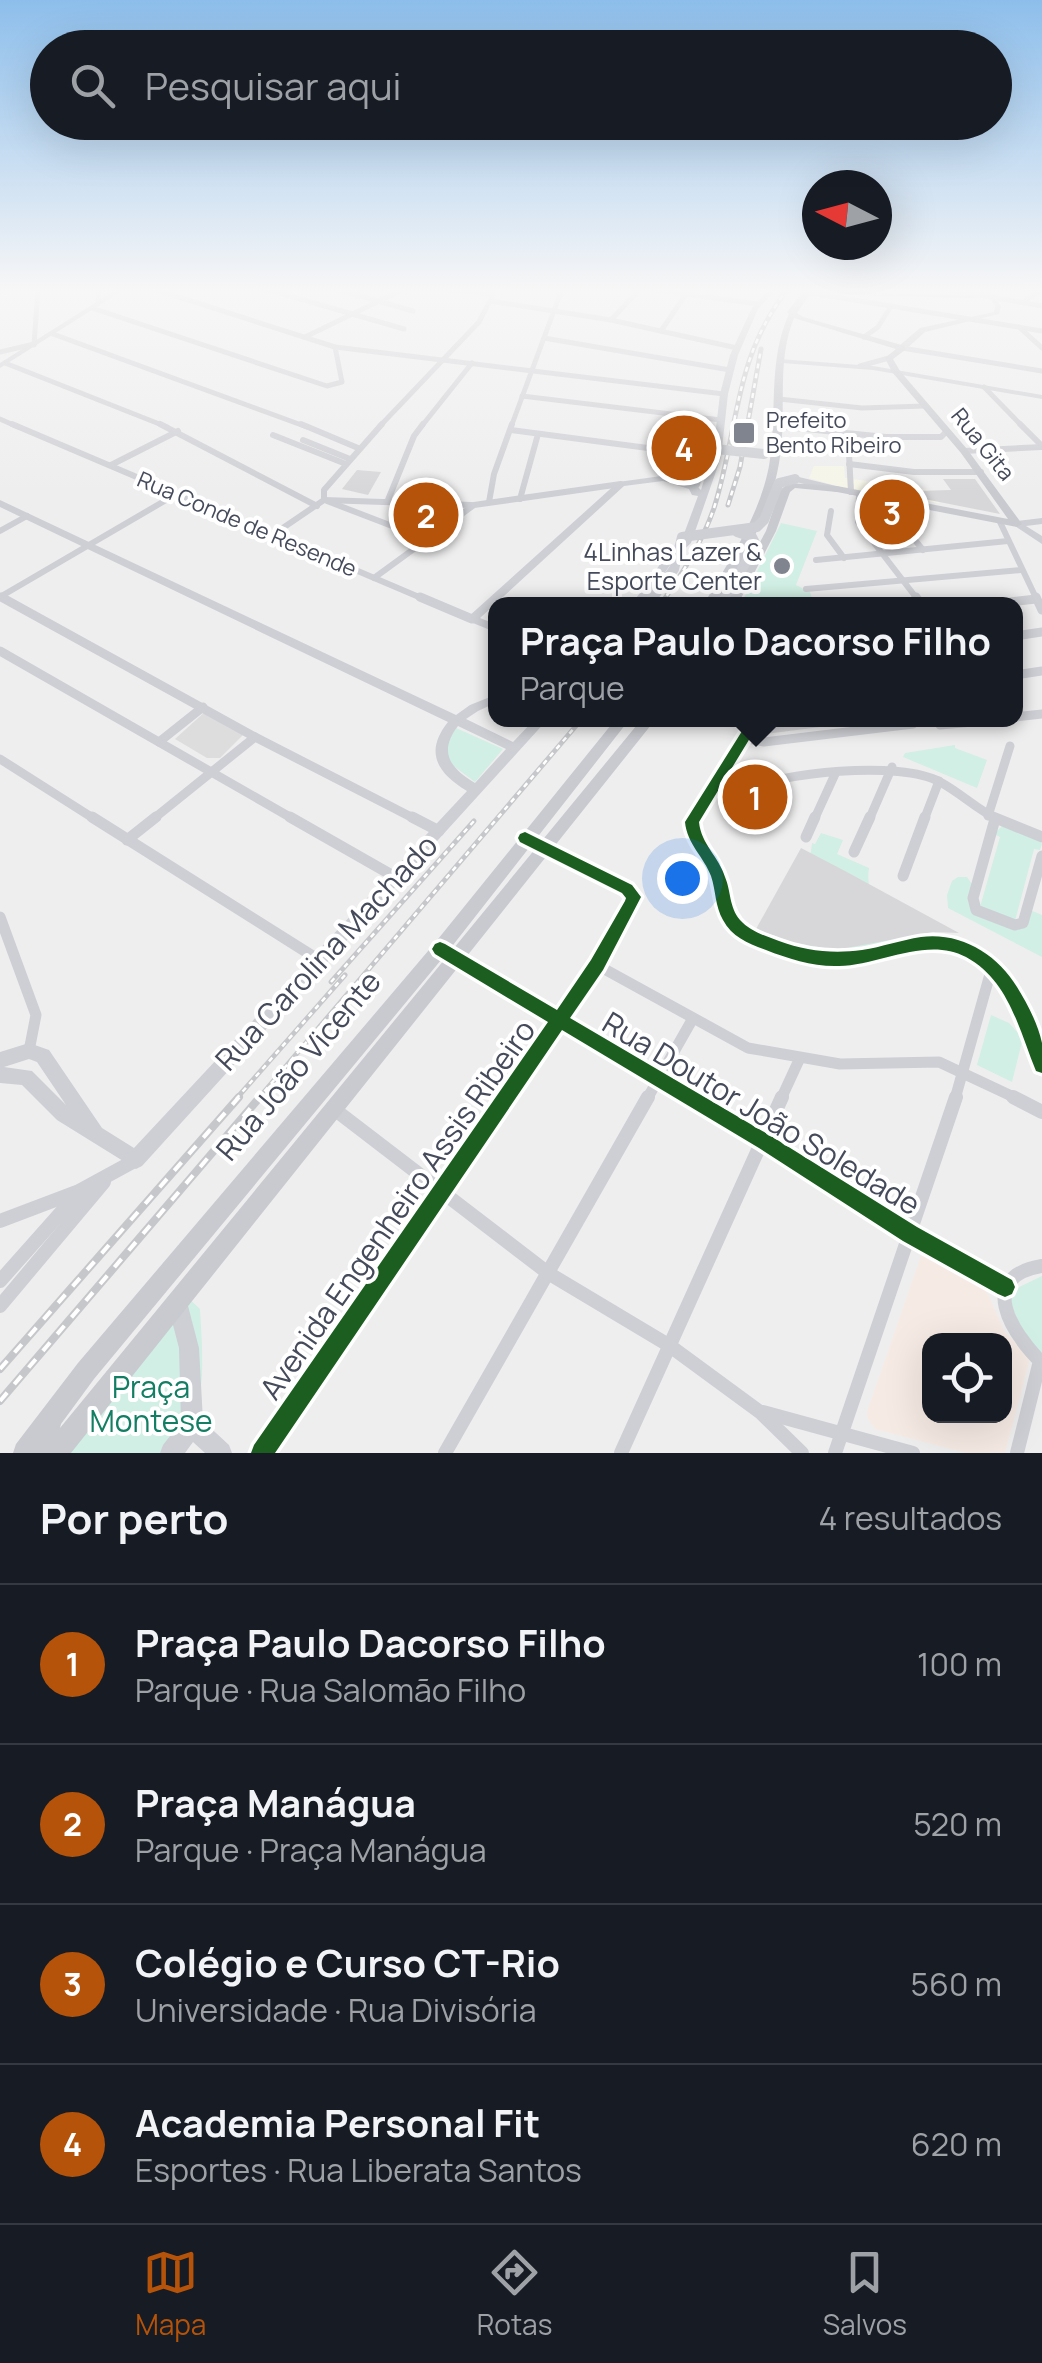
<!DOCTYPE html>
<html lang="pt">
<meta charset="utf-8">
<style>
:root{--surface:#171b24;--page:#20242c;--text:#f1f3f6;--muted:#9ea1a6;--line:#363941;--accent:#b45309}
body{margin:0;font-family:Manrope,sans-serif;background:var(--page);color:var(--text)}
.controls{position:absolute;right:30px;bottom:30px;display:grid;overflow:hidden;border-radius:20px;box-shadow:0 10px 40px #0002}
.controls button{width:90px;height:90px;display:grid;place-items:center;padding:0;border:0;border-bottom:2px solid var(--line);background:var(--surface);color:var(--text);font:50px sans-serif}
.compass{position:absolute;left:802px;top:170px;width:90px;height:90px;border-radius:50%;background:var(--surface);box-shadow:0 10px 40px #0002;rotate:276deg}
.you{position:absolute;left:682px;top:878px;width:35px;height:35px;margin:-25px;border:8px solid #fff;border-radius:50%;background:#1a73e8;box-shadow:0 0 0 15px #1a73e833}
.badge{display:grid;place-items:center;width:65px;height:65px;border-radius:50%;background:var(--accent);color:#fff;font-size:32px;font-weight:700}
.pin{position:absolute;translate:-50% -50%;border:5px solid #fff;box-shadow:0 2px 10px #0006}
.popup{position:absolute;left:488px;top:597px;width:535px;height:130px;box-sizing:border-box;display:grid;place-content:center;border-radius:20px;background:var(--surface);filter:drop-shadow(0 2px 8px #0005);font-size:32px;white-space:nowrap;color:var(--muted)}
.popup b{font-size:38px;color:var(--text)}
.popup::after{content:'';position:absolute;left:50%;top:100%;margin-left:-20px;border:20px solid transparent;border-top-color:var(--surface)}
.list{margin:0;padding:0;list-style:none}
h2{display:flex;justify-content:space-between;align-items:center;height:130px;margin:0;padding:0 40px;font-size:42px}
h2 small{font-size:32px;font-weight:400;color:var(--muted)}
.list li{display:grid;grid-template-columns:65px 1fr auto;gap:30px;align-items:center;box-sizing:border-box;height:160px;padding:0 40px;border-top:2px solid var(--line)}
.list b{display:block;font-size:38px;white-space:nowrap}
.list p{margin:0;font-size:32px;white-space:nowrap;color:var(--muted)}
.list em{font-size:32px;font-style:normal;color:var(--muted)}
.icon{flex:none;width:55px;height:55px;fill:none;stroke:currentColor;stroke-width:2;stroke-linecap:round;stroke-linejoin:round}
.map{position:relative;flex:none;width:1042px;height:1453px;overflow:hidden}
.search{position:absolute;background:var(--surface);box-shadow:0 10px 40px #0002;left:30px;right:30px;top:30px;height:110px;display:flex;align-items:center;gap:25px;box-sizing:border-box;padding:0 35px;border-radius:55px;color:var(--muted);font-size:38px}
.sheet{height:770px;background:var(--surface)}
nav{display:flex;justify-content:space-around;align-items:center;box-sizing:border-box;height:140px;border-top:2px solid var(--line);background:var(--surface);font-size:28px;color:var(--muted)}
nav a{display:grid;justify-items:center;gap:5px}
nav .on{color:var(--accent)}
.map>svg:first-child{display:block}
</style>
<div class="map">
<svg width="1042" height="1453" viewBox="0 0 1042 1453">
<rect width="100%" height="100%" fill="#efeeee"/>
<polygon fill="#f6f5e8" points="814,466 844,466 845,478 929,490 940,503 854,491 809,478"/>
<polygon fill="#ddddde" points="207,710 247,731 220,758 207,758 175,739"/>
<path fill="#f6eae4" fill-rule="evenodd" d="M921,1256L940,1258L977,1280L989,1296L1004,1331L1030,1358L1005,1453H966L875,1429L868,1419L867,1412ZM930,1340H1004V1416H930Z"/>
<g fill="#d1efe4">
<polygon points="412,503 463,507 427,535 390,523"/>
<polygon points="781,523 817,531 796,585 810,592 814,604 741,604"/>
<polygon points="456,728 503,749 475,782 447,761 446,744"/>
<polygon points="955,745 955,748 987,760 977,788 903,757 905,753"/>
<polygon points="1002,826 1039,839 1042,844 1040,850 1034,849 1015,921 980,907 1000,837 994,834"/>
<path d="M821,833L843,840L837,854L869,868C864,897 886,920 905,939L840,955L789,947C787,908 808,882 812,843L815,844Z"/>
<polygon points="958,877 967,877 974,887 969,905 1015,925 1028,909 1042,915 1042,957 948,908 947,895 952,881"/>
<polygon points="991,1015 1009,1023 1023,1038 1012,1082 977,1065"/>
<path d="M1042,1276V1354C1021,1334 1009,1321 1011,1291Z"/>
<path d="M185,1295L200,1309C203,1361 208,1408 178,1453H47Z"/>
</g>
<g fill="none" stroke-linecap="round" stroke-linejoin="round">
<g stroke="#a4ccef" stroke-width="2.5">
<polyline points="798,289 802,290"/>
<polyline points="825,293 977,297"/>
</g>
</g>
<g fill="#d7d7da">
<polygon points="357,470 381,472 368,495 342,489"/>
<polygon points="943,479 975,479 1000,514 919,498 915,491 951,490"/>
<polygon points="765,720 860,720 860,722 765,734 759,730"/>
<polygon points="801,848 845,871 959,933 933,932 836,950 795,943 756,929"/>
</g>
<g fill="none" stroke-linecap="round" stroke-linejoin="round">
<g stroke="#cecfd4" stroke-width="5">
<polyline points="154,289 335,347 724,394"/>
<polyline points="266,289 404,329"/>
<polyline points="336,289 413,311"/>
<polyline points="441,289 493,294"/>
<polyline points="649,289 758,304"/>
<polyline points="945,289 1042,306"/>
<polyline points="805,292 1042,331"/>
<polyline points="490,301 611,320 737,348"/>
<polyline points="1023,302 1042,289"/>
<polyline points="98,304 99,289"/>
<polyline points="92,308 327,386 342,382 335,347"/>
<polyline points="611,320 640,289"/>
<polyline points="1019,327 1042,348"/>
<polyline points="661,331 686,294"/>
<polyline points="53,334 307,427"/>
<polyline points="305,337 404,289"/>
<polyline points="864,337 878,327 891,306"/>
<polyline points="544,338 730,370"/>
<polyline points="34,345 38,289"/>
<polyline points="902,348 1042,371"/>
<polyline points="0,352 34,344"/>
<polyline points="5,363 167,427"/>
<polyline points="860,366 889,358"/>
<polyline points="984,387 1023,427"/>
<polyline points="522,396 721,420"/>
<polyline points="779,399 862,408 925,406"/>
<polyline points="0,419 18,427"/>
<polyline points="776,426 782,427"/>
<polyline points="379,427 479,322 496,289"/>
<polyline points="421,427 472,363"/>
<polyline points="511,427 562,289"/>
</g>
<g stroke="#cecfd4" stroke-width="6">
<polyline points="12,424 426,600"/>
<polyline points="160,424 317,506"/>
<polyline points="301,424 358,448"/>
<polyline points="1020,424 1042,446"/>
<polyline points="776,426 886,437 941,437 947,431"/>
<polyline points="511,430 701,455"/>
<polyline points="273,435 346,464"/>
<polyline points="848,435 851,492"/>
<polyline points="303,440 350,459"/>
<polyline points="964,451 1042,447"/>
<polyline points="849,464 914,472 981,472"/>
<polyline points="111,465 178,431"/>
<polyline points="859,494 858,522 918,600"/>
<polyline points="520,499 538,434"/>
<polyline points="324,500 472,505"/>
<polyline points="388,500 414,436 423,424"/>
<polyline points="327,501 426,539"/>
<polyline points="489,502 494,474 512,424"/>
<polyline points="831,511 827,535 844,558"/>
<polyline points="1000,522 1037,600"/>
<polyline points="901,523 923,550"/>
<polyline points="0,531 27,516"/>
<polyline points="271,536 324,500 324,490 382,424"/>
<polyline points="816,560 1008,541"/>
<polyline points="374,578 474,505 621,484"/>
<polyline points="806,589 1021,570"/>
<polyline points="0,597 178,493"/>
<polyline points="1,597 6,600"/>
<polyline points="1031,600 1036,599"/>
</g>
<g stroke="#cecfd4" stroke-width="9">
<polyline points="1,597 255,737 417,820"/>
<polyline points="420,597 472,619"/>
<polyline points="916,597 921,604"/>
<polyline points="1036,597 1042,610"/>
<polyline points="993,604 1036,599"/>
<polyline points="1015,636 1042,632"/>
<polyline points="0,651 295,820"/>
<polyline points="1015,675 1042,671"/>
<polyline points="1015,717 1042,714"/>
<polyline points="940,725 995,720"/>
<polyline points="743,738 764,742 913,724"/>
<polyline points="159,742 203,707"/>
<polyline points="0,759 96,820"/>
<path d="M713,784L739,792C779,772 901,760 940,782C961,793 977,810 999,820"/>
<polyline points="744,790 742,804 756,810 771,795 772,783"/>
<polyline points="988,816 1010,746"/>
<polyline points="152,820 255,737"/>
<polyline points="694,820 755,720"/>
<polyline points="814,820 836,772"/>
<polyline points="869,820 892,767"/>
<polyline points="924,820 939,781"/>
</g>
<g stroke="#cecfd4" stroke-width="11">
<polyline points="92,817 319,960"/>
<polyline points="290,817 397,878"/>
<polyline points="412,817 439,831"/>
<path d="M695,817L692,822C694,844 711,856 718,876C723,891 722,907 731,920C742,935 760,941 776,947C798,955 821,960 844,959C899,955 948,924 995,970C1020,995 1030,1033 1042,1065"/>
<polyline points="993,817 1042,837"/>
<polyline points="995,819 973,898 976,910 1015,925 1023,923 1042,856"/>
<polyline points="806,837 815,817"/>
<polyline points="127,840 156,817"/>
<polyline points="854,852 870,817"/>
<polyline points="903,876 925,817"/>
<polyline points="0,917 36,1015 29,1051"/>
<polyline points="440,949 693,1099"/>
<polyline points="597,965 748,1048 840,1064 939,1062 1018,1099"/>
<polyline points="505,1099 597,965 634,897 627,889 527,839"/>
<polyline points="647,1099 692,1020"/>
<polyline points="781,1099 799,1060"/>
<polyline points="955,1099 992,967"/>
</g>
<g stroke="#cecfd4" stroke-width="14">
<polyline points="688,1097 910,1234 1005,1287"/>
<polyline points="1013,1097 1042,1112"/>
<polyline points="334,1109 548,1273 670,1346 760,1412 802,1453"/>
<polyline points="0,1221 79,1191"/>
<path d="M1042,1266C976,1277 1011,1332 1042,1363"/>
<polyline points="0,1281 81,1190 136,1160"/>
<polyline points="0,1306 104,1182"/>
<polyline points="763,1412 913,1453"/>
<polyline points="262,1453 507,1097"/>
<polyline points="445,1453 648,1097"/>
<polyline points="621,1453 782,1097"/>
<polyline points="835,1453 956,1097"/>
<polyline points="1017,1453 1040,1361"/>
</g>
<g fill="#cdcfd4" fill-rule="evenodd">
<polygon points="0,289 19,289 0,293"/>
<polygon points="117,289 125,289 0,368 0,363"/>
<path d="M770,289H777L758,309L738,355L728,394L721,457L691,543L676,557L642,604H632L668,553L681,542L698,496L692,495L689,489L663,481L624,486L480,618L495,624V632L468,621L466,619L468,617L618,482L683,473L693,456L714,445L720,394L730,355L752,308ZM713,451L701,490L696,485L675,479L689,477L699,460Z"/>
<polygon points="983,289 989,289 1001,306 999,314 925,332 905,350 899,350 899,346 920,328 994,312 995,306"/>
<polygon points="779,359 873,366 1042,395 1042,399 873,370 782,363 778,361"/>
<polygon points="795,476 840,487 842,489 837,492 792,481 790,479"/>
<path d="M0,500L456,715L470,705L495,695V703L478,711L466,719L513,742L534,720H547L142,1166L136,1169L57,1120L22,1085L0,1083V1052L29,1043L49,1050L102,1128L134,1148L467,791C437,773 424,752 448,722L0,507ZM458,726L506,749L475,783C450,768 438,752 458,726ZM29,1059L37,1062L66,1105L32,1071L4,1067Z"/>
<polygon points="1042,518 1042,524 1026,526 1042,536 1042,544 1012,524 1017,521"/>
<polygon points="729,588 734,591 726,604 716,604 725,589"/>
<polygon points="177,1292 184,1295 187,1302 199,1348 203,1421 229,1445 232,1453 205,1453 193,1442 185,1453 160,1453 163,1445 181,1422 179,1348 167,1302 170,1295"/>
</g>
<g fill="#c8cacf" fill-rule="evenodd">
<path d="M805,289H813L797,313L803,317L905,346V350L893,359L900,371L967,449L1022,524L1017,527L837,492L795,488L790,492L776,531L738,604H726L766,531L780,490L789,483L837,486L1008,519L961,453L892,372L885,358L896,349L794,318C777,359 786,405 781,449C775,506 746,556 716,604H704C729,560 759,518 769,466C778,415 767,362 789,314L787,312Z"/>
<polygon points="615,720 629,720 446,954 94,1379 61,1424 60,1428 641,720 655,720 71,1453 13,1453 16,1444 78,1363 434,944"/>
</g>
<g stroke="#c6c7ca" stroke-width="5">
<g id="rail-far1">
<polyline points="728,505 740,467 761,349"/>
<path d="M661,604C682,574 702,543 714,508C739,429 733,358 788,289"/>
<polyline points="331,982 474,821"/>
<polyline points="236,1099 345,975"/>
<polyline points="258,1099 581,720"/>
</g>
</g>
<g stroke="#c6c7ca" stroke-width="8">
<g id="rail">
<polyline points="0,1369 239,1097"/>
<polyline points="0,1401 260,1097"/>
</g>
</g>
<use href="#rail-far1" stroke="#fff" stroke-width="2.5" stroke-dasharray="5" stroke-linecap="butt"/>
<use href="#rail" stroke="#fff" stroke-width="4" stroke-dasharray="11" stroke-linecap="butt"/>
<g stroke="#cdcfd4" stroke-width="10">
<polyline points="695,484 707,448 764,454"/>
<polyline points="729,591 756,545 752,537 737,532"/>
<polyline points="651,600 674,569 682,537 757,527 764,520 779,483 795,479"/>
</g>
<polyline stroke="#cdcfd4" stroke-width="12" points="648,604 653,597"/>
<g stroke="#fff" stroke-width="7">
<g id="cycleway">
<path d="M749,720H761L699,822C701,844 719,857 725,877C731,891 729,907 740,920C750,931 765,936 779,941C806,951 833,954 862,950C882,947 901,940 921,937C961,932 997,954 1017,987C1027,1003 1038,1024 1042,1043C1042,1052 1042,1064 1042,1073L1036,1071C1019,1030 1009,980 966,957C927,936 880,965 839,966C814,967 789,959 766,950C749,944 732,937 723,920C715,906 716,891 711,876C704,857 687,844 685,822Z"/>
<polygon points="525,832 632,885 641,897 603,970 570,1018 771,1136 917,1227 1012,1280 1015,1287 1012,1294 1005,1297 998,1294 903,1241 759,1148 562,1030 275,1453 251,1453 254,1445 548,1022 435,954 432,949 435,944 440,942 445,944 557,1010 591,960 625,901 626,898 622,893 520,842 518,838 520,834"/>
</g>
</g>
<use href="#cycleway" fill="#1b5e20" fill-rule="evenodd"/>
</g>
<linearGradient id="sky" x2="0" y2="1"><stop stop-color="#8dbeeb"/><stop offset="0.59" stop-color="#f8f7f7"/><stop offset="1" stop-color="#f8f7f7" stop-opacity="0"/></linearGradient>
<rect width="1042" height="493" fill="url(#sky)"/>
<g fill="#80848e" stroke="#fff" stroke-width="4">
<rect x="732" y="421" width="24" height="24" rx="5"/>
<circle cx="782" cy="566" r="10"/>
</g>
<g text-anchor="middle" stroke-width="8" stroke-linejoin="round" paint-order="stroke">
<g font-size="22" fill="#454b5b" stroke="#fff" text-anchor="start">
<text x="766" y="428">Prefeito<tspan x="766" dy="25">Bento Ribeiro</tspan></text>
</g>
<g font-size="22" fill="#454b5b" stroke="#fff">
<text transform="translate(983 444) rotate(51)" y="8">Rua Gita</text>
<text transform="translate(247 524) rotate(23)" y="8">Rua Conde de Resende</text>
</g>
<g font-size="25" fill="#454b5b" stroke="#fff" text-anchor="end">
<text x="762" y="561">4Linhas Lazer &amp;<tspan x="762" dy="29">Esporte Center</tspan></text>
</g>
<g font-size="30" fill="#454b5b" stroke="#fff">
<text transform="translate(327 953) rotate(-47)" y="10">Rua Carolina Machado</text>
<text transform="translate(299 1066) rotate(-50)" y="10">Rua João Vicente</text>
<text transform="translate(761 1114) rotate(31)" y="10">Rua Doutor João Soledade</text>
<text transform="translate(398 1210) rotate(-55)" y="10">Avenida Engenheiro Assis Ribeiro</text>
</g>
<g font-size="30" fill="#137e63" stroke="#fff">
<text x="151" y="1398">Praça<tspan x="151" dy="34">Montese</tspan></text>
</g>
</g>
</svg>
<div class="controls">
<button><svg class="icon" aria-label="locate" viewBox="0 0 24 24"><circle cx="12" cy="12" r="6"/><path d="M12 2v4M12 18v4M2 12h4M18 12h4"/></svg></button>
</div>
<svg class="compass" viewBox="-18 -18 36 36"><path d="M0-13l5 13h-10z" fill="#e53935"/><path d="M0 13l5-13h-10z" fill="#9ea1a6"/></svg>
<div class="you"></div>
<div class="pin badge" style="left:755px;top:797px">1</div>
<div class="popup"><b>Praça Paulo Dacorso Filho</b>Parque</div>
<div class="pin badge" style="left:426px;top:515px">2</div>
<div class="pin badge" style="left:892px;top:512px">3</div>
<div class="pin badge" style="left:684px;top:448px">4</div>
<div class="search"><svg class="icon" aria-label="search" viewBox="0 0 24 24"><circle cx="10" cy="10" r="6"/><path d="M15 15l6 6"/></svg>Pesquisar aqui</div>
</div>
<section class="sheet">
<h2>Por perto<small>4 resultados</small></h2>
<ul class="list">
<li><span class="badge">1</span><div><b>Praça Paulo Dacorso Filho</b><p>Parque · Rua Salomão Filho</p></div><em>100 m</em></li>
<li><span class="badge">2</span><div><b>Praça Manágua</b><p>Parque · Praça Manágua</p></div><em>520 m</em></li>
<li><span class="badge">3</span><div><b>Colégio e Curso CT-Rio</b><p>Universidade · Rua Divisória</p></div><em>560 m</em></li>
<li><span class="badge">4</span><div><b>Academia Personal Fit</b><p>Esportes · Rua Liberata Santos</p></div><em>620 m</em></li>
</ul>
</section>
<nav>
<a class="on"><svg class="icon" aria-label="map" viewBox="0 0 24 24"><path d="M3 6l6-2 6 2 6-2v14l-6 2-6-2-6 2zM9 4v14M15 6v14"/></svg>Mapa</a>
<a><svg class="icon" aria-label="directions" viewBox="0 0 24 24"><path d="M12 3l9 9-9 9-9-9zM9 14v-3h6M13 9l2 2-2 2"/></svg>Rotas</a>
<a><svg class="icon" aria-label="saved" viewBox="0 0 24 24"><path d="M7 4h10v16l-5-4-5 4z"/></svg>Salvos</a>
</nav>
